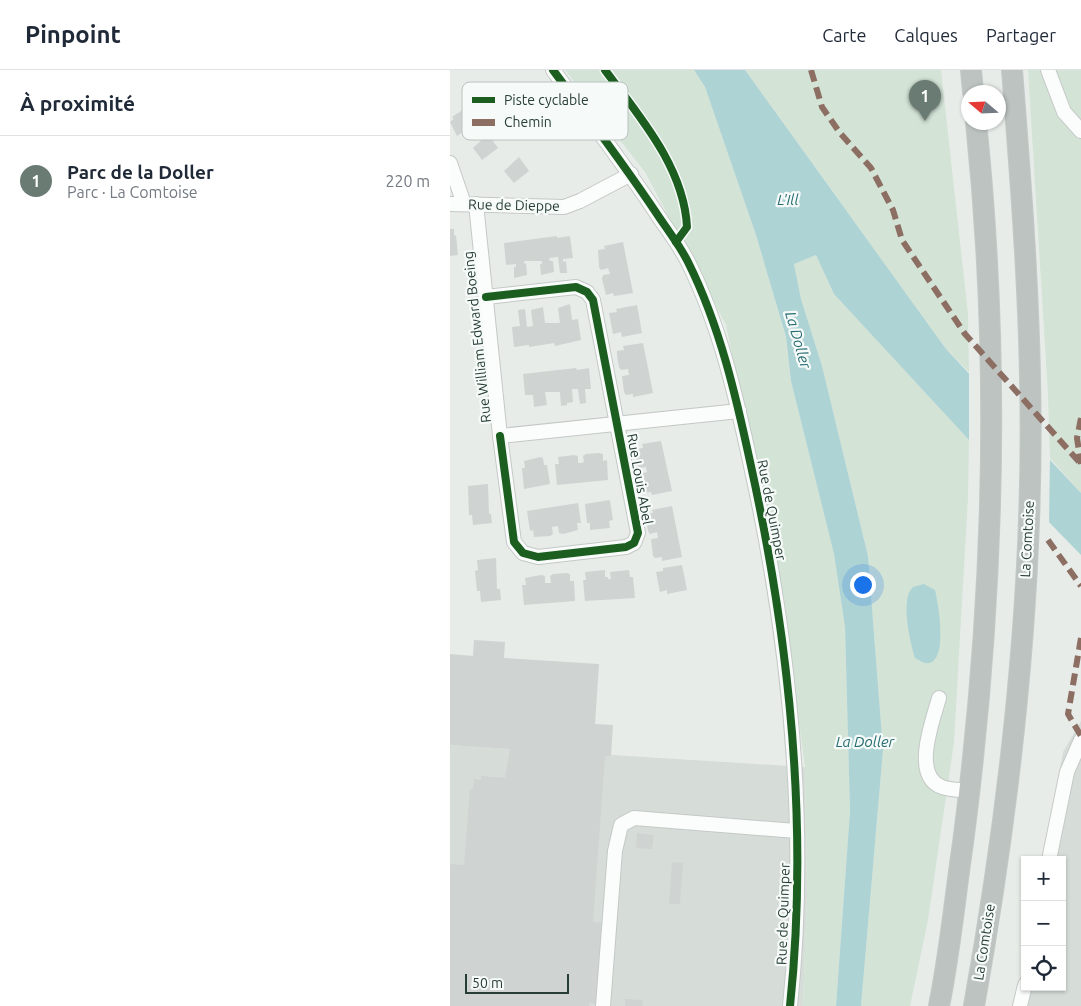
<!DOCTYPE html>
<html lang="fr">
<meta charset="utf-8">
<style>
:root{--surface:#fff;--page:#f2f2f3;--text:#1f2937;--muted:#747a83;--line:#e0e1e3;--accent:#6a7b74}
body{margin:0;font-family:Ubuntu,sans-serif;background:var(--page);color:var(--text)}
.controls{position:absolute;right:15px;bottom:15px;display:grid;overflow:hidden;border-radius:0px;box-shadow:0 1px 4px #0004}
.controls button{width:45px;height:45px;display:grid;place-items:center;padding:0;border:0;border-bottom:1px solid var(--line);background:var(--surface);color:var(--text);font:25px sans-serif}
.compass{position:absolute;left:511px;top:15px;width:45px;height:45px;border-radius:50%;background:var(--surface);box-shadow:0 1px 4px #0004;rotate:289deg}
.scale{position:absolute;left:15px;bottom:12px;width:104px;box-sizing:border-box;padding-left:5px;border:2px solid #273e35;border-top:0;font-size:14px;line-height:18px;white-space:nowrap;color:#273e35;-webkit-text-stroke:4px #f6faf8;paint-order:stroke}
.you{position:absolute;left:412px;top:514px;width:18px;height:18px;margin:-12px;border:4px solid #fff;border-radius:50%;background:#1a73e8;box-shadow:0 0 0 8px #1a73e833}
.badge{display:grid;place-items:center;width:32px;height:32px;border-radius:50%;background:var(--accent);color:#fff;font-size:16px;font-weight:700}
.pin{position:absolute;translate:-50% -41px;filter:drop-shadow(0 1px 2px #0008)}
.pin::after{content:'';position:absolute;top:26px;width:18px;height:15px;background:inherit;clip-path:polygon(0 0,100% 0,50% 100%)}
.list{margin:0;padding:0;list-style:none}
h2{display:flex;justify-content:space-between;align-items:center;height:65px;margin:0;padding:0 20px;font-size:21px}
h2 small{font-size:16px;font-weight:400;color:var(--muted)}
.list li{display:grid;grid-template-columns:32px 1fr auto;gap:15px;align-items:center;box-sizing:border-box;height:90px;padding:0 20px;border-top:1px solid var(--line)}
.list b{display:block;font-size:19px;white-space:nowrap}
.list p{margin:0;font-size:16px;white-space:nowrap;color:var(--muted)}
.list em{font-size:16px;font-style:normal;color:var(--muted)}
.icon{flex:none;width:28px;height:28px;fill:none;stroke:currentColor;stroke-width:2;stroke-linecap:round;stroke-linejoin:round}
.map{position:relative;flex:none;width:631px;height:936px;overflow:hidden}
header{display:flex;align-items:center;gap:30px;box-sizing:border-box;height:70px;padding:0 25px;background:var(--surface);border-bottom:1px solid var(--line)}
header strong{font-size:24px}
nav{display:flex;gap:28px;margin-inline-start:auto;font-size:18px}
main{display:flex}
aside{flex:1;background:var(--surface)}
.map>svg:first-child{display:block}
</style>
<header>
<strong>Pinpoint</strong>
<nav><a>Carte</a><a>Calques</a><a>Partager</a></nav>
</header>
<main>
<aside>
<h2>À proximité<small></small></h2>
<ul class="list">
<li><span class="badge">1</span><div><b>Parc de la Doller</b><p>Parc · La Comtoise</p></div><em>220 m</em></li>
</ul>
</aside>
<div class="map">
<svg width="631" height="936" viewBox="0 0 631 936">
<rect width="100%" height="100%" fill="#e7ece9"/>
<g fill="#d6ddd9">
<polygon points="631,651 631,936 565,936 575,885 575,917 612,917 612,790 593,790 613,682"/>
<polygon points="0,675 355,697 357,826 353,936 0,936"/>
</g>
<g fill="#d3e3d6">
<polygon points="115,0 244,0 255,17 306,165 336,268 341,311 384,484 395,557 400,741 386,936 353,936 357,826 355,697 334,540 276,255 195,102"/>
<polygon points="295,0 491,0 518,244 519,302 496,279"/>
<polygon points="578,0 631,0 631,423 600,388 598,324"/>
<polygon points="366,185 384,224 519,370 518,427 504,672 478,850 460,936 411,936 433,680 418,486 372,296 351,229 344,194"/>
</g>
<g fill="#aed3d5">
<polygon points="244,0 295,0 496,279 631,423 631,485 519,370 384,224 366,185 344,194 351,229 372,296 418,486 433,680 411,936 386,936 400,741 395,557 384,484 341,311 336,267 306,165 255,17"/>
<path d="M474,514L485,520C488,532 500,597 475,593C472,592 467,589 465,588C460,572 450,528 463,517Z"/>
</g>
<polygon fill="#e7ece9" points="519,298 600,384 599,455 519,373"/>
<g fill="#cfd3d1">
<polygon points="14,39 23,54 7,66 0,52 4,49 2,47"/>
<polygon points="38,64 48,78 32,90 23,78"/>
<polygon points="69,87 79,101 64,113 54,101"/>
<polygon points="0,159 4,159 4,166 6,165 8,185 0,186"/>
<polygon points="107,166 107,168 120,166 123,188 113,189 113,192 116,191 117,203 110,203 108,187 99,188 100,191 103,191 104,202 91,205 90,194 92,194 92,191 74,191 74,194 76,193 77,205 64,208 64,197 66,197 66,194 56,195 54,173"/>
<polygon points="173,172 183,223 164,226 163,223 156,225 152,209 153,205 160,204 158,198 151,200 149,197 148,180 155,179 154,176"/>
<polygon points="120,234 122,250 128,249 131,270 105,276 104,273 79,277 79,275 64,277 62,257 70,256 68,240 75,239 77,257 83,256 81,240 93,237 95,253 110,253 108,238"/>
<polygon points="187,235 192,263 172,267 171,262 163,264 159,243 167,242 166,239"/>
<polygon points="193,273 203,323 183,327 183,324 176,325 174,322 172,306 179,305 178,299 171,300 169,297 167,285 167,281 174,280 173,276"/>
<polygon points="126,298 127,300 139,298 141,319 135,319 136,333 130,334 128,319 122,319 123,332 117,333 117,335 111,336 110,322 95,322 97,335 84,337 83,325 75,325 73,304"/>
<polygon points="211,371 222,421 202,425 201,422 194,423 192,420 190,404 197,402 196,397 190,398 187,395 185,382 186,379 193,378 192,374"/>
<polygon points="149,383 153,384 153,391 157,390 158,410 107,415 105,394 109,394 108,387 124,385 128,386 128,393 131,393 134,392 133,386 136,384"/>
<polygon points="90,387 93,388 94,395 97,395 100,414 74,419 72,398 75,398 74,391"/>
<polygon points="38,414 39,444 41,444 42,453 23,455 22,445 19,445 18,416"/>
<polygon points="160,430 163,450 159,451 160,458 140,460 140,453 137,453 135,434"/>
<polygon points="128,433 131,453 127,453 128,460 113,464 109,463 108,456 102,457 103,464 100,466 84,467 83,460 80,461 77,441"/>
<polygon points="222,436 232,487 212,491 212,487 205,488 203,486 201,469 208,468 207,462 200,464 198,461 196,448 196,444 203,443 202,440"/>
<polygon points="46,488 47,519 50,519 51,530 31,532 30,521 27,521 25,501 28,500 27,490"/>
<polygon points="232,495 237,520 217,524 217,520 210,522 206,502 213,501 213,498"/>
<polygon points="155,500 155,507 158,507 158,509 161,509 160,502 179,500 180,507 183,507 185,528 135,531 133,510 136,510 135,502"/>
<polygon points="117,503 120,504 120,511 124,511 125,531 74,535 72,515 76,515 75,508 91,505 95,506 95,513 101,513 100,506 103,504"/>
<polygon points="24,570 55,572 54,588 149,594 145,654 163,655 161,686 155,686 143,852 154,853 148,934 139,933 139,936 0,936 0,794 14,795 20,719 23,719 24,709 31,710 31,706 55,708 60,679 0,675 0,584 23,586"/>
<polygon points="187,763 204,765 202,779 186,778"/>
<polygon points="222,792 233,793 230,834 219,834"/>
<polygon points="175,929 193,930 192,936 175,936"/>
</g>
<g fill="none" stroke-linecap="round" stroke-linejoin="round">
<g stroke="#c4c9c6" stroke-width="16">
<g id="minor">
<path d="M103,0C138,47 173,93 205,141C216,158 229,174 238,192C270,256 286,326 301,396C340,573 359,755 340,936"/>
<polyline points="598,0 614,42 631,61"/>
<polyline points="0,93 14,134"/>
<polyline points="0,134 114,137 130,131 181,104"/>
<polyline points="26,134 50,366 289,341"/>
<polyline points="36,227 126,217 137,222 143,230 188,463 184,473 176,477 88,487 73,483 64,472 50,366"/>
<path d="M489,628C483,650 461,706 492,717C501,720 511,720 519,721"/>
<polyline points="599,790 617,702 631,670"/>
<polyline points="153,936 165,781 171,755 184,748 346,761"/>
<polyline points="570,936 575,915"/>
</g>
</g>
<g stroke="#c3cac7" stroke-width="22">
<g id="highway">
<polyline points="521,0 523,22"/>
<path d="M489,936C500,882 505,827 513,773C544,535 551,292 526,52"/>
<path d="M524,936C561,730 585,517 580,306C578,204 570,102 562,0"/>
</g>
</g>
<path stroke="#c7cdca" stroke-width="2.5" stroke-dasharray="2.5 4" stroke-linecap="butt" d="M155,0C189,46 234,97 237,157L234,161"/>
<use href="#minor" stroke="#fbfcfc" stroke-width="14"/>
<use href="#highway" stroke="#bcc3c1" stroke-width="20"/>
<g stroke="#8d6e63" stroke-width="6" stroke-dasharray="12 6" stroke-linecap="butt">
<polyline points="361,0 372,37 390,63 421,98 443,140 452,170 515,264 631,394"/>
<polyline points="631,348 627,368 631,394"/>
<polyline points="598,470 631,516"/>
<polyline points="631,568 618,644 631,666"/>
</g>
<g stroke="#f6faf8" stroke-width="11">
<g id="cycleway">
<path d="M103,0C138,47 173,93 205,141C216,158 229,174 238,192C270,256 286,326 301,396C340,573 359,755 340,936"/>
<path d="M155,0C189,46 234,97 237,157L226,172"/>
<polyline points="36,227 126,217 137,222 143,230 188,463 184,473 176,477 88,487 73,483 64,472 50,366"/>
</g>
</g>
<use href="#cycleway" stroke="#1b5e20" stroke-width="8"/>
</g>
<g text-anchor="middle" stroke-width="4.5" stroke-linejoin="round" paint-order="stroke">
<g font-size="14" fill="#273e35" stroke="#f6faf8">
<text transform="translate(64 135) rotate(1)" y="5">Rue de Dieppe</text>
<text transform="translate(27 267) rotate(-96)" y="5">Rue William Edward Boeing</text>
<text transform="translate(190 409) rotate(80)" y="5">Rue Louis Abel</text>
<text transform="translate(322 440) rotate(79)" y="5">Rue de Quimper</text>
<text transform="translate(577 469) rotate(-87)" y="5">La Comtoise</text>
<text transform="translate(333 844) rotate(-88)" y="5">Rue de Quimper</text>
<text transform="translate(534 872) rotate(-81)" y="5">La Comtoise</text>
</g>
<g font-size="15" font-style="italic" fill="#276d73" stroke="#f6faf8">
<text x="338" y="135">L'Ill</text>
<text transform="translate(348 270) rotate(74)" y="5">La Doller</text>
<text x="415" y="677">La Doller</text>
</g>
</g>
<rect x="12" y="12" width="166" height="58" rx="8" fill="#f6faf8" stroke="#b8c2be" stroke-width="1"/>
<rect x="22" y="27" width="23" height="6" fill="#1b5e20"/>
<rect x="22" y="49" width="23" height="7" fill="#8d6e63"/>
<g font-size="14" fill="#273e35">
<text x="54" y="35">Piste cyclable</text>
<text x="54" y="57">Chemin</text>
</g>
</svg>
<div class="controls">
<button>+</button>
<button>−</button>
<button><svg class="icon" aria-label="locate" viewBox="0 0 24 24"><circle cx="12" cy="12" r="6"/><path d="M12 2v4M12 18v4M2 12h4M18 12h4"/></svg></button>
</div>
<svg class="compass" viewBox="-18 -18 36 36"><path d="M0-13l5 13h-10z" fill="#e53935"/><path d="M0 13l5-13h-10z" fill="#747a83"/></svg>
<div class="scale">50 m</div>
<div class="you"></div>
<div class="pin badge" style="left:475px;top:51px">1</div>
</div>
</main>
